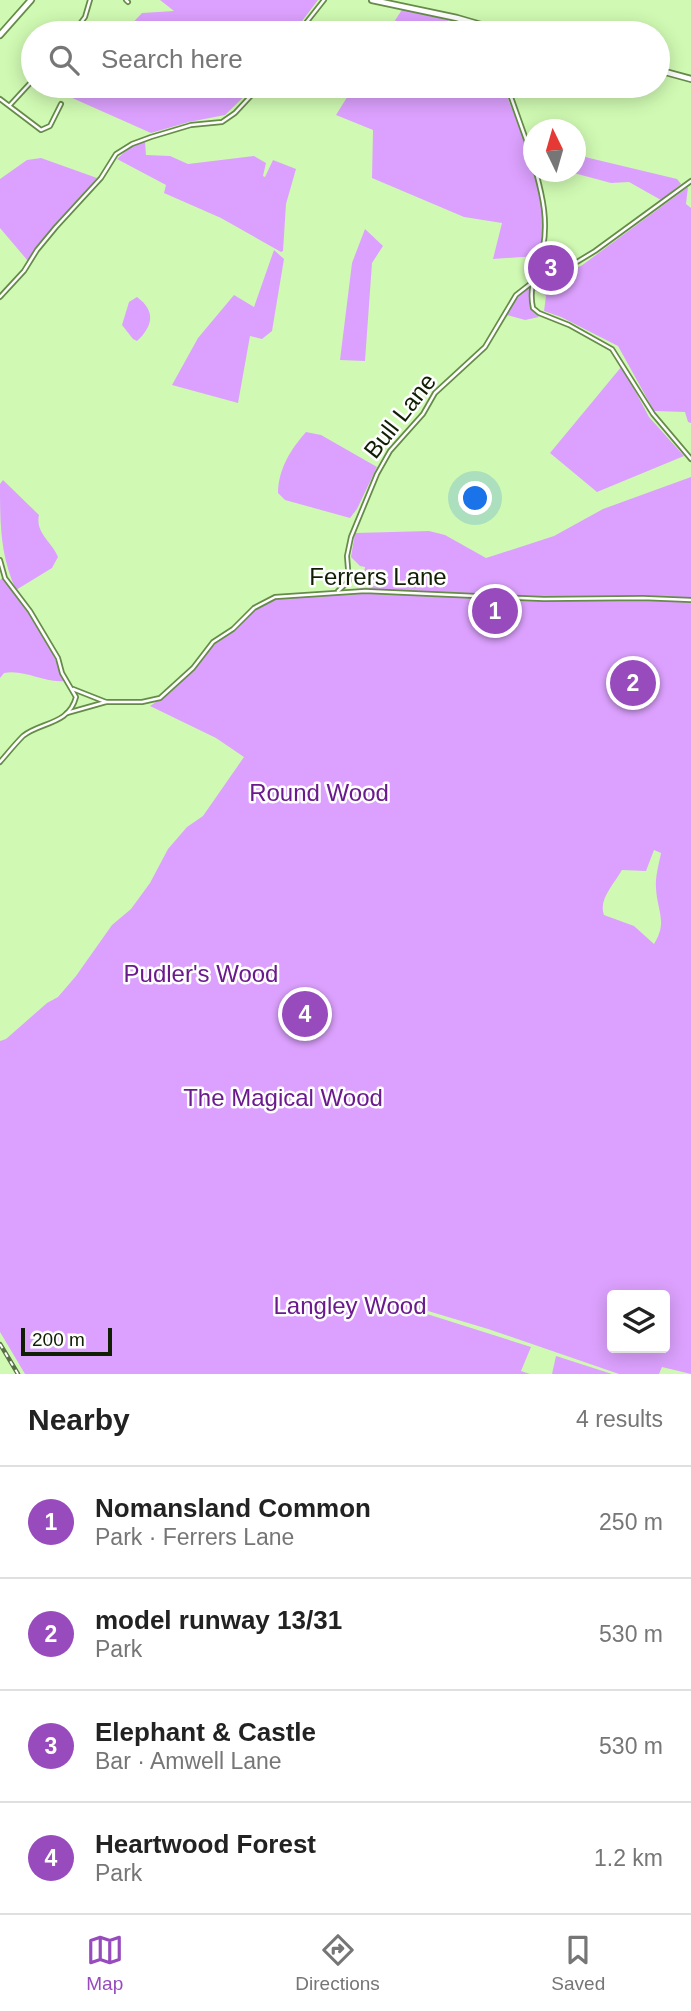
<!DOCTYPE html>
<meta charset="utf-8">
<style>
:root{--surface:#fff;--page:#f2f2f2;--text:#222;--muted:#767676;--line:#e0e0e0;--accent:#974bbd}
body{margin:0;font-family:Helvetica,sans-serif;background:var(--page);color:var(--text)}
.controls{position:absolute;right:21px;bottom:21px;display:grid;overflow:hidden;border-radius:7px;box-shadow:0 4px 18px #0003}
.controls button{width:63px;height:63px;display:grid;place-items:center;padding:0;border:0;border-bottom:2px solid var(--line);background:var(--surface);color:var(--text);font:35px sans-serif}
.compass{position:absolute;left:523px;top:119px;width:63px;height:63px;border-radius:50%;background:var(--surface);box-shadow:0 4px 18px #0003;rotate:355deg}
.scale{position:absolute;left:21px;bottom:18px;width:91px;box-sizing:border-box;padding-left:7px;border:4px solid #101f04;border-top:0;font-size:19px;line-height:24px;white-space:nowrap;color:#101f04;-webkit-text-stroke:5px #fff;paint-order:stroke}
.you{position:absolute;left:476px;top:499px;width:24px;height:24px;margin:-18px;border:5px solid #fff;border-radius:50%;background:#1a73e8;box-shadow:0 0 0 10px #1a73e833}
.badge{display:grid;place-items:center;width:46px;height:46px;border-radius:50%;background:var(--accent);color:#fff;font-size:23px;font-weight:700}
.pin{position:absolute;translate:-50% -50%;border:4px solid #fff;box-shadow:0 2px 7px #0006}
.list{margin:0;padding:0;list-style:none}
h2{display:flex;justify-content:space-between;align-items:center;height:91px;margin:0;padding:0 28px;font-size:30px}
h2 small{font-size:23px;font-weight:400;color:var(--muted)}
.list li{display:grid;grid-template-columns:46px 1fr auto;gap:21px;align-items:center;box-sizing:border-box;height:112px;padding:0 28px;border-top:2px solid var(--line)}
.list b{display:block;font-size:26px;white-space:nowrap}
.list p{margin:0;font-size:23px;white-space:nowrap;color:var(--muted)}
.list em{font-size:23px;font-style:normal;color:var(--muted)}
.icon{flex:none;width:38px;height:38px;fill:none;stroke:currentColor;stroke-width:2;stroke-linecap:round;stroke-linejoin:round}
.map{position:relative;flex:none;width:691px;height:1374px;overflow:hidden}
.search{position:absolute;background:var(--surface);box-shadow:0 4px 18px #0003;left:21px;right:21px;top:21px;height:77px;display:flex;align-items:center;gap:18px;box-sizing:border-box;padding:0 24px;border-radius:38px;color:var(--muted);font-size:26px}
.sheet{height:539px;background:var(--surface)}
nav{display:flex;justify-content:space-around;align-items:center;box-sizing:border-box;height:98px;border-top:2px solid var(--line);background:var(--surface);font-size:19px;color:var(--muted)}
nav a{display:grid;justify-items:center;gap:4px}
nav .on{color:var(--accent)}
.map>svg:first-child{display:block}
</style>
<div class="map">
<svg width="691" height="1374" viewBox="0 0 691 1374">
<rect width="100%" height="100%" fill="#d0fab3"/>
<g fill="#dca1fe" fill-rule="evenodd">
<polygon points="160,0 318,0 293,33 123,33 142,13 174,11"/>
<polygon points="403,8 447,20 478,33 387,33"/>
<polygon points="78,86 255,86 225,115 189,122 151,133 70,97"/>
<path d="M354,86H503C520,132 559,208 538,256L493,259L502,223L464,217L372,178L373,130L336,115Z"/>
<polygon points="145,141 146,155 170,156 188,164 254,156 266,163 263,176 265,177 273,160 296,169 286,204 283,251 281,252 221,218 164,193 166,185 117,159 129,148"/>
<polygon points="576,157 585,157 677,179 681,184 661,200 629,182 611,183 570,172 576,172"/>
<polygon points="41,158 97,178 36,247 28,261 0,228 0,179 27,160"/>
<polygon points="688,187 686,204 691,208 691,423 688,422 685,412 654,411 618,346 561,317 544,311 546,296 541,291 532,291 534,283 581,266"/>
<polygon points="365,229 383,246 372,263 365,361 340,360 352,263"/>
<polygon points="274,250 284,259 272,331 262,339 250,336 238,403 172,385 198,338 234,295 254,307"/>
<polygon points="529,287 531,309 539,317 525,320 507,315 515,299"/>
<path d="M137,297C156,311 153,326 137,341L133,339L122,325L129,302Z"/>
<polygon points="622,366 649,417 684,456 597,492 550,453"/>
<path d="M306,432L321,435L377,467L357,509L350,518L285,500L278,493C278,469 291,449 306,432Z"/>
<path d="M691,477V1374L662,1367L659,1374H619L488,1329L428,1311L427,1314L531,1347L521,1371L530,1374H25L0,1332V1041L6,1039L47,1003L58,997L76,976L112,925L131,909L150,883L168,849L187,827L203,816L244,757L216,738L150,706L171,692L215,644L236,630L259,607L269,603L276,597L325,594L382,585L363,583L365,567L360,566L351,557L355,533L429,531L445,535L486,558L554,536L603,509ZM654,850L661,853C659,864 655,877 656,888C657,911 668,922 654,944L634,926L604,915C598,900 614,884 622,870L646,871ZM612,1295H665V1348H612Z"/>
<path d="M3,480L39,515C35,533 52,542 58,557L52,568L16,590C0,555 0,523 0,484Z"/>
<path d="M2,578L18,597L51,649L64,681C43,683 25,669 4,673L0,678V580Z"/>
<polygon points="556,1356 612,1374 552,1374"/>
</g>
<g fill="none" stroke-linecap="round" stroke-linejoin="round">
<g stroke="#668b49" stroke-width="6">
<g id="minor">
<polyline points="126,0 128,2"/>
<polyline points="82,23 95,33"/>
<polyline points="481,25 487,33"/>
<polyline points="73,33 85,17 90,0"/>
<polyline points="298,33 324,0"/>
<polyline points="507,86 534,162"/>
<polyline points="0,99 41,130 50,126 61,104"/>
<polyline points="10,105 33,80"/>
<path d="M536,172C543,198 548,221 543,248C538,269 528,286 533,308L539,313L569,325L612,349L653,414L691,459"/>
<polyline points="0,297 24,271 37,250 56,227 101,178 116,154 132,144 151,137 191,125 222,122 235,113 260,86"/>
<path d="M0,560L5,578L30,611L58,658L62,673L76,697C69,725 40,722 23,736C15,744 7,754 0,762"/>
<polyline points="338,591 349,581 347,556 351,537 377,474 390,451 423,414 435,393 485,347 516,295 539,277 572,265 595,251 691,181"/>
<polyline points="73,689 106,702"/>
<polyline points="67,713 106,702 142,702 160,698 193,668 213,642 233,629 254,608 275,597 365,591 544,599 643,598 691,600"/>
</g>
</g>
<g stroke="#668b49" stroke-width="8">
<g id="tertiary">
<polyline points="372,0 457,18 509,33"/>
<polyline points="0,35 31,0"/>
<polyline points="658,70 691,79"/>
</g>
</g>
<use href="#minor" stroke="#fff" stroke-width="2.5"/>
<use href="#tertiary" stroke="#fff" stroke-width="4.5"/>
<g stroke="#577044" stroke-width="4.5">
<polyline id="rail" points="0,1344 18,1374"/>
</g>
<use href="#rail" stroke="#fff" stroke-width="2" stroke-dasharray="5" stroke-linecap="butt"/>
</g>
<g text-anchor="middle" stroke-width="5" stroke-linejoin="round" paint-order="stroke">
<g font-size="24" fill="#101f04" stroke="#fff">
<text transform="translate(400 416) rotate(-52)" y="8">Bull Lane</text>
<text x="378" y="585">Ferrers Lane</text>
</g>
<g font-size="24" fill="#6b1a8e" stroke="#fff">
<text x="319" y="801">Round Wood</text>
<text x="201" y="982">Pudler's Wood</text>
<text x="283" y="1106">The Magical Wood</text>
<text x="350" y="1314">Langley Wood</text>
</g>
</g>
</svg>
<div class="controls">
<button><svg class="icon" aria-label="layers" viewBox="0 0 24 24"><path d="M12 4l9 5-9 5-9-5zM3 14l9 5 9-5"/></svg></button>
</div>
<svg class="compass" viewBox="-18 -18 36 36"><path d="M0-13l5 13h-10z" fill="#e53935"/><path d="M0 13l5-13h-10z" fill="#767676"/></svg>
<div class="scale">200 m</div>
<div class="you"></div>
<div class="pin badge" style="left:495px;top:611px">1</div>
<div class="pin badge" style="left:633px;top:683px">2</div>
<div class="pin badge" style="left:551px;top:268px">3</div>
<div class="pin badge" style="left:305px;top:1014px">4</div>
<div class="search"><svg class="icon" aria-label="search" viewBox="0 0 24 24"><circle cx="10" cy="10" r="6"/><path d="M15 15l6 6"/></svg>Search here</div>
</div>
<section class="sheet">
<h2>Nearby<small>4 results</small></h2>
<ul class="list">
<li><span class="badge">1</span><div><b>Nomansland Common</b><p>Park · Ferrers Lane</p></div><em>250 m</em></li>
<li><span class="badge">2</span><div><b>model runway 13/31</b><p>Park</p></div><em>530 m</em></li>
<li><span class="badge">3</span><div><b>Elephant &amp; Castle</b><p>Bar · Amwell Lane</p></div><em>530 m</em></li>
<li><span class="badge">4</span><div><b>Heartwood Forest</b><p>Park</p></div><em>1.2 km</em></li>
</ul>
</section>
<nav>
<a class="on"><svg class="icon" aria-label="map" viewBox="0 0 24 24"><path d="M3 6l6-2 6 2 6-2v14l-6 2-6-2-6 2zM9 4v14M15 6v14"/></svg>Map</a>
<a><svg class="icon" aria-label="directions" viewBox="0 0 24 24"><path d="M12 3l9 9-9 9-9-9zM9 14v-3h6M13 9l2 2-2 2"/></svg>Directions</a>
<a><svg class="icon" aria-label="saved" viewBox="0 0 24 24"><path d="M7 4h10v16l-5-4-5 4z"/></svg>Saved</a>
</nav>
